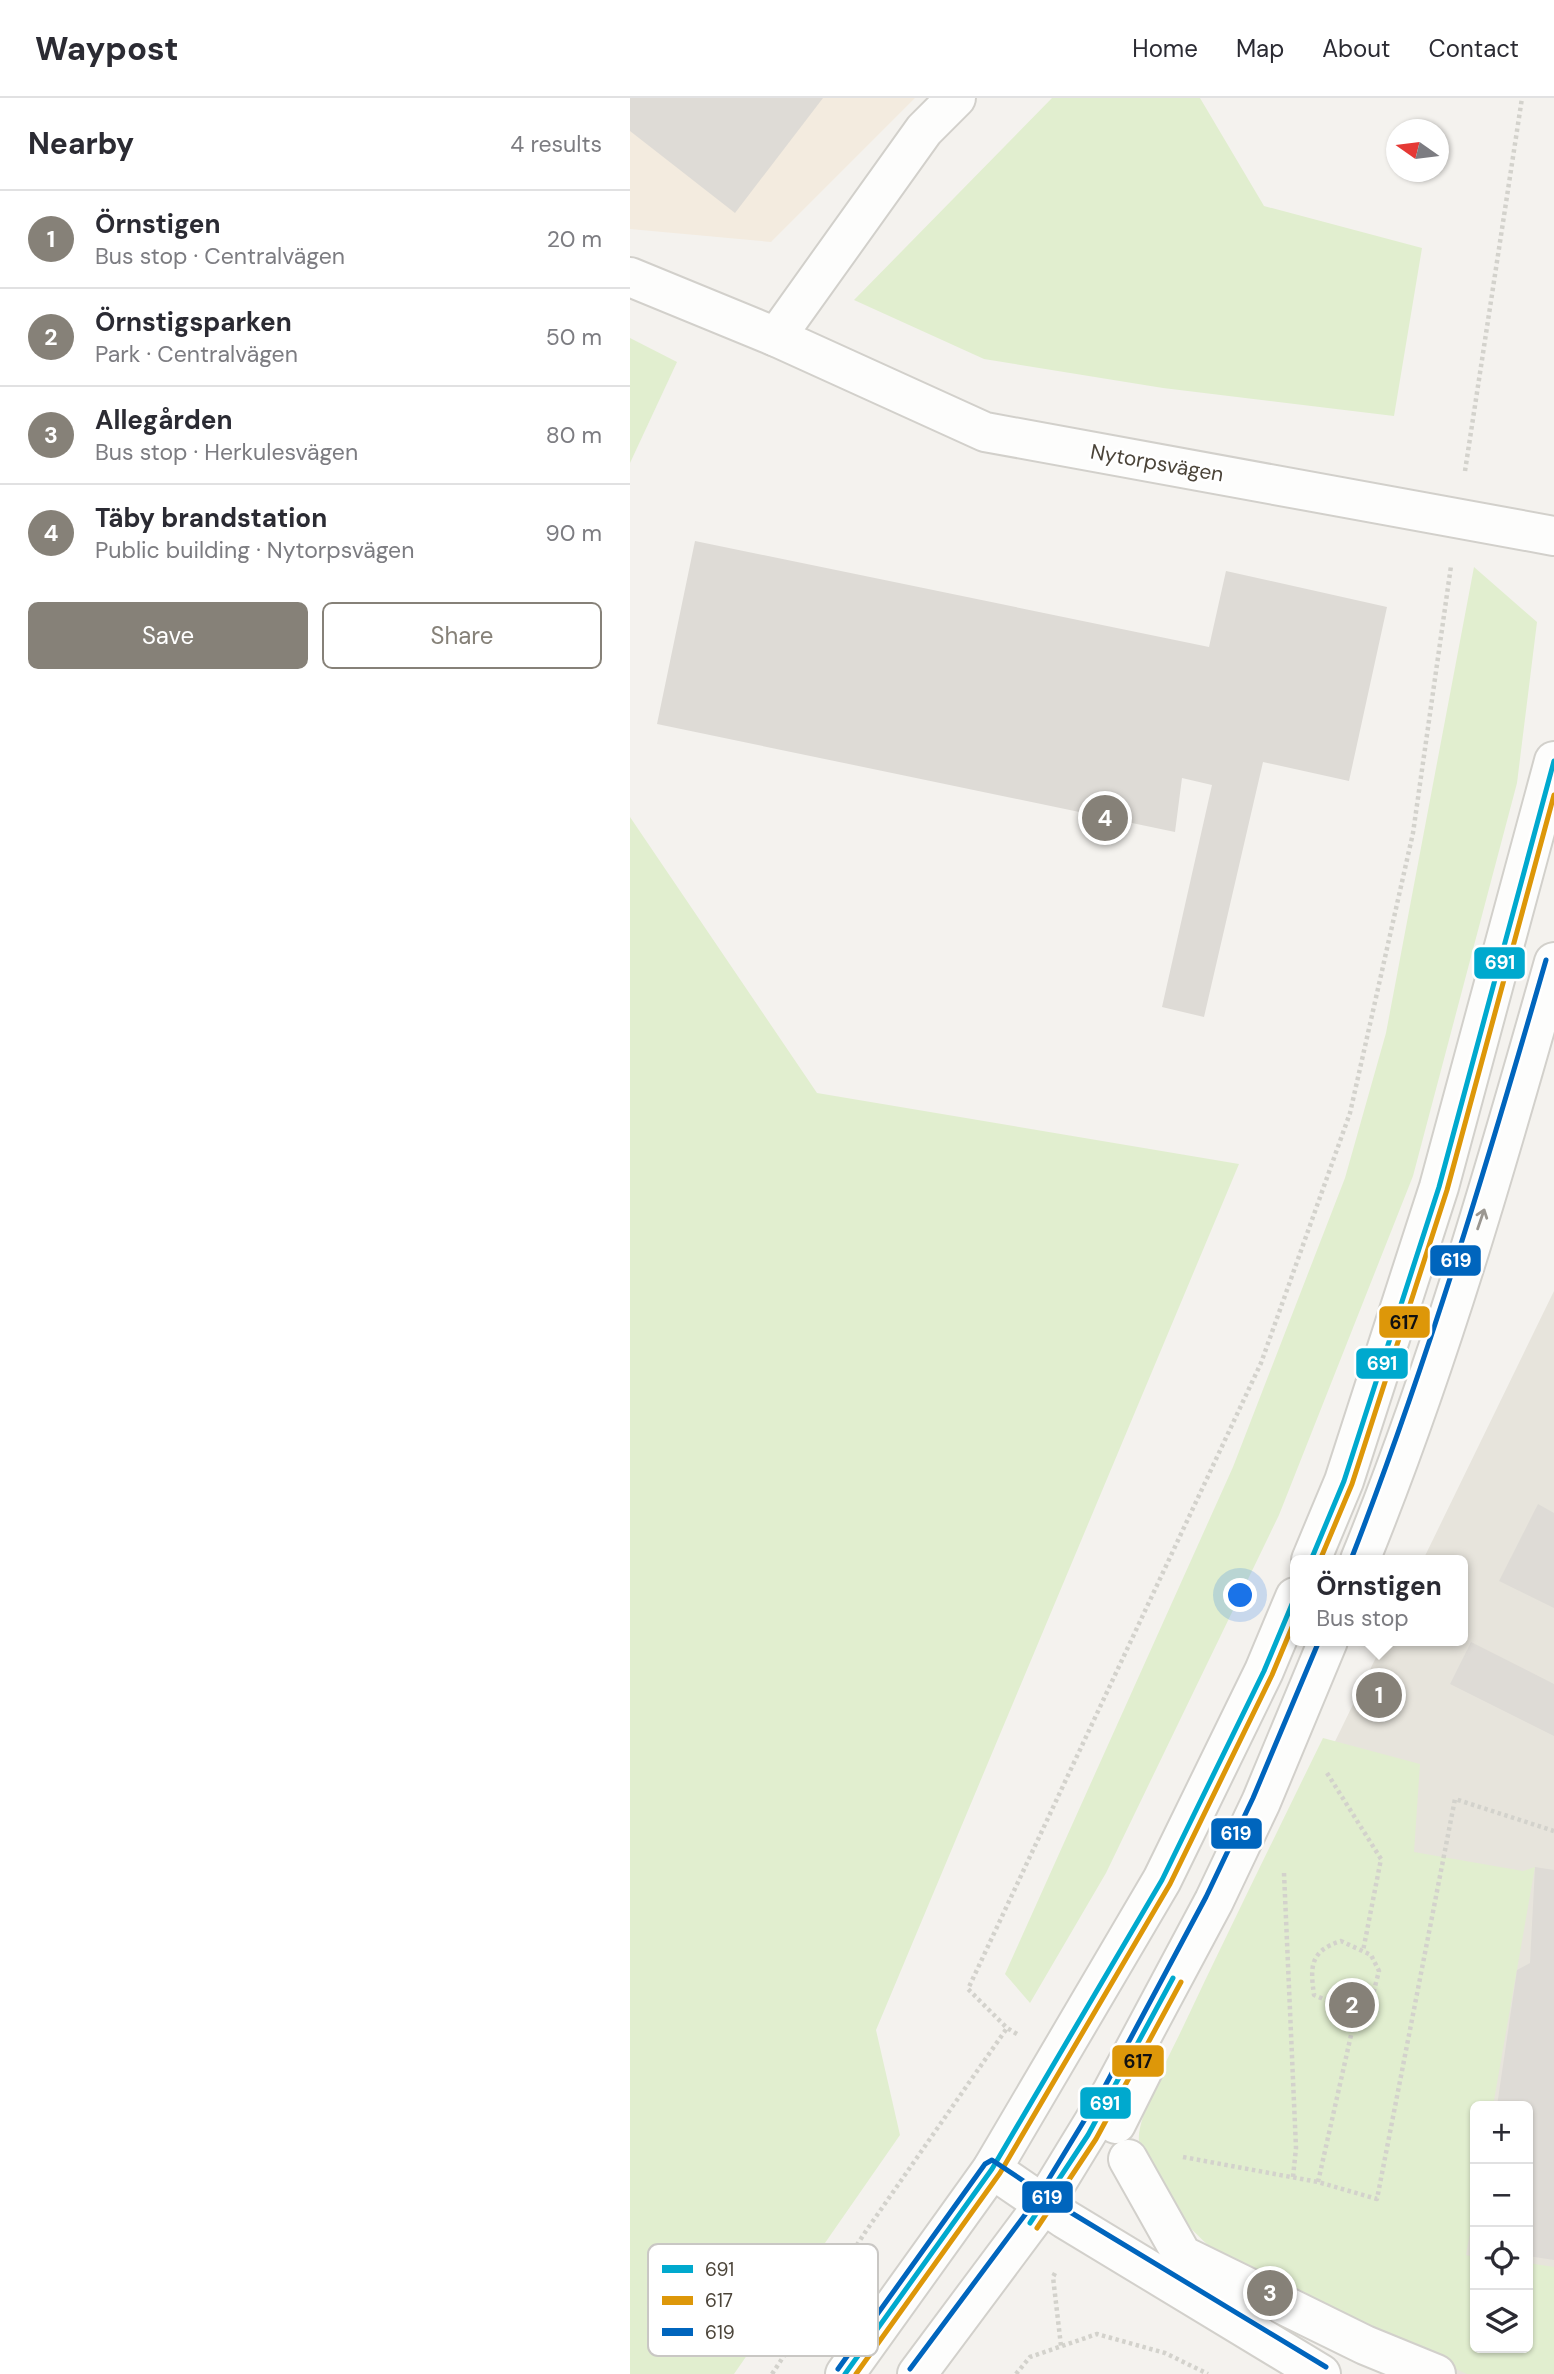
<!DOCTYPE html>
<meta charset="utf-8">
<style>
:root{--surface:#fff;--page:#f7f7f7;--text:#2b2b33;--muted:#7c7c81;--line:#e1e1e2;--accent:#868178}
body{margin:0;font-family:"DM Sans",sans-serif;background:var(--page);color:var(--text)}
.controls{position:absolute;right:21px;bottom:21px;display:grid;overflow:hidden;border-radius:10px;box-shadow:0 2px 5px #0004}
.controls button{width:63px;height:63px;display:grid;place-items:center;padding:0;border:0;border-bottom:2px solid var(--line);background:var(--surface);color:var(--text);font:35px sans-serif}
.compass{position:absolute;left:756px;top:21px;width:63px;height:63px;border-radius:50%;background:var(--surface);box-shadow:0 2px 5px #0004;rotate:284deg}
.you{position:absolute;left:611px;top:1498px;width:24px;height:24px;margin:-18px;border:5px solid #fff;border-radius:50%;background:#1a73e8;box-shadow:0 0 0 10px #1a73e833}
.badge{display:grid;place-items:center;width:46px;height:46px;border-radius:50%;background:var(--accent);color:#fff;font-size:23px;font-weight:700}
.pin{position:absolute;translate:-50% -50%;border:4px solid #fff;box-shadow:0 2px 7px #0006}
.popup{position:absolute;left:660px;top:1457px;width:178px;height:91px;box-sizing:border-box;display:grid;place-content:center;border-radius:10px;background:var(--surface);filter:drop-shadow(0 2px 5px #0005);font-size:23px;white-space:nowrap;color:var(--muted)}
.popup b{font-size:26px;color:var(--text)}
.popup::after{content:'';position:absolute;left:50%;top:100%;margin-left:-14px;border:14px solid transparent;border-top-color:var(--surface)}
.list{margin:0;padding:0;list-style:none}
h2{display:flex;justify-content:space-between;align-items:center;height:91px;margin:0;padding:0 28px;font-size:30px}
h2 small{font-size:23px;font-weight:400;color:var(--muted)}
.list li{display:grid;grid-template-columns:46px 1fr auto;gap:21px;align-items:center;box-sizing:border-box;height:98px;padding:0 28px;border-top:2px solid var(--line)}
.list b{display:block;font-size:26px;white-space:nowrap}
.list p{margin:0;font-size:23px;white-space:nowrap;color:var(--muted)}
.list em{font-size:23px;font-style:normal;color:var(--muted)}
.actions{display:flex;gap:14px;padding:21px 28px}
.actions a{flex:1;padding:16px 0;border:2px solid var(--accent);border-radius:10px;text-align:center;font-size:24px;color:var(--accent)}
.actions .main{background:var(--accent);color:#fff}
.icon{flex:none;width:38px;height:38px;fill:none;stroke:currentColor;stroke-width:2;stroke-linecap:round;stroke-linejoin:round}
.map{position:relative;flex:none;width:924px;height:2276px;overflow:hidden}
header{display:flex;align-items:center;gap:42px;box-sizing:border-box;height:98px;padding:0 35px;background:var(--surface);border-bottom:2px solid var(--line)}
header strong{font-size:33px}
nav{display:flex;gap:38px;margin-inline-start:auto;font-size:24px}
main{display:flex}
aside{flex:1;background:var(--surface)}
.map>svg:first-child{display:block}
</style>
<header>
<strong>Waypost</strong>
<nav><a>Home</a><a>Map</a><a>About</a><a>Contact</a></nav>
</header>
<main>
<aside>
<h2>Nearby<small>4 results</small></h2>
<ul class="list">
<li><span class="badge">1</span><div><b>Örnstigen</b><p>Bus stop · Centralvägen</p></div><em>20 m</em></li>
<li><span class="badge">2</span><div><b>Örnstigsparken</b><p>Park · Centralvägen</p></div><em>50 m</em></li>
<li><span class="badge">3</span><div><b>Allegården</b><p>Bus stop · Herkulesvägen</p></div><em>80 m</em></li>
<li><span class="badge">4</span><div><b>Täby brandstation</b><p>Public building · Nytorpsvägen</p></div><em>90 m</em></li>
</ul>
<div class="actions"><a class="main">Save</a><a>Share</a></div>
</aside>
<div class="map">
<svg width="924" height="2276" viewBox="0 0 924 2276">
<rect width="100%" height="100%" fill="#f4f2ee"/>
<path fill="#e7e4dc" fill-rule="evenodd" d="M924,1193V2276H826L557,2121L653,1750L754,1543H833V1462H793ZM845,2008H898V2250H845Z"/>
<polygon fill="#f3ebdf" points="0,0 285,0 141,144 0,131"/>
<g fill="#e1eecf">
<polygon points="422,0 570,0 634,108 792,150 764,318 533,290 354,261 224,202"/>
<polygon points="0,240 47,264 0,365"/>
<polygon points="844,469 907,524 887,685 783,1078 649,1417 476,1775 400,1905 375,1876 603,1369 715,1080 756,935"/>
<polygon points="0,719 187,995 609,1066 246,1932 270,2037 104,2276 0,2276"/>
<path d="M693,1640L790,1666L784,1754L893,1773L905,1769L863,2008H845V2107L836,2157L845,2159V2250H898V2165L924,2169V2276H837L792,2256L579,2148C551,2122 514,2082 509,2043C506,2020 542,1952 553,1929C599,1832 646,1736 693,1640Z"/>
</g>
<g fill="#dedbd6">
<polygon points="0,0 193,0 105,115 0,33"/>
<polygon points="65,443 579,549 596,473 757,509 719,683 633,664 574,919 532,909 582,687 552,680 545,734 27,626"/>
<polygon points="908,1406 924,1415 924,1510 869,1483"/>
<polygon points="841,1544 924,1586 924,1638 820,1586"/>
<polygon points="905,1769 924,1772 924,2162 898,2158 898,2008 867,2008 887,1872 900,1865"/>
</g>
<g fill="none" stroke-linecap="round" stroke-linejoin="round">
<g stroke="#d2d0cb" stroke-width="42">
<g id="pedestrian">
<polyline points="486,2026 515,1968"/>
<polyline points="498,2061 552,2157 735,2247 806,2276"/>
</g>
</g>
<g stroke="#d2d0cb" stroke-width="42">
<g id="minor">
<polyline points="0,179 146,239 355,334 924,438"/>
<polyline points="146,239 294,32 326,0"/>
<polyline points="362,2071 435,2121 691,2276"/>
</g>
</g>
<g stroke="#d2d0cb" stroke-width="42">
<g id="tertiary">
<polyline points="681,1462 714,1383 809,1089 924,663"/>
<path d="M730,1462C809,1268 867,1066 924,864"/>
<polyline points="215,2276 362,2071 532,1782 634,1573 665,1499"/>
<polyline points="287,2276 413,2107 482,1994 584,1803 631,1704 698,1543"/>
</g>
</g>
<g stroke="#d3d2cc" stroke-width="4.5" stroke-dasharray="3.5 3.5" stroke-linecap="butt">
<polyline points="835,373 892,0"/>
<polyline points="697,1675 751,1761 733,1853"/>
<polyline points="654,1775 666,2050 663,2079"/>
<polyline points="387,1936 377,1930 338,1891 631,1265 720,1015 783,735 821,468"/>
<polyline points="553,2059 688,2084 747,2101 825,1701 924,1733"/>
<path d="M688,2084L726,1915L684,1897C680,1868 680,1853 711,1843L741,1857L749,1873L742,1900L726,1915"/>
<polyline points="425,2175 423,2179 431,2248"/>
<polyline points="142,2276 236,2133 377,1930"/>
<polyline points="386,2276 400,2259 467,2236 535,2255 578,2276"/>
</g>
<use href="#pedestrian" stroke="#fdfdfc" stroke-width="38"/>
<use href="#minor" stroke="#fdfdfc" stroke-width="38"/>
<use href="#tertiary" stroke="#fdfdfc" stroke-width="38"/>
<g stroke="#fff" stroke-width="10">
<g id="bus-1">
<polyline points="681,1462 714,1383 809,1089 924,663"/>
<polyline points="400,2125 458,2037 543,1880"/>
<polyline points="215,2276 362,2071 532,1782 634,1573 665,1499"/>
</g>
</g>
<g stroke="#fff" stroke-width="10">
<g id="bus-2">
<polyline points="690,1462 722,1386 817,1092 924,697"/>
<polyline points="407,2130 466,2041 551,1884"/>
<polyline points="226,2276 370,2075 540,1786 642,1577 665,1522"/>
</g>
</g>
<g stroke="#fff" stroke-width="10">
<g id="bus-3">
<path d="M722,1459C798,1263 858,1063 916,862"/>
<polyline points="208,2271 355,2066 362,2062 440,2114 696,2269"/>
<polyline points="280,2271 406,2102 474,1990 576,1799 623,1700 689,1543"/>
</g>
</g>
<use href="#bus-1" stroke="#00a9ce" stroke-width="5"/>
<use href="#bus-2" stroke="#dd9709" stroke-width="5"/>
<use href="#bus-3" stroke="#0065bd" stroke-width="5"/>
</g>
<defs><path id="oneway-shaft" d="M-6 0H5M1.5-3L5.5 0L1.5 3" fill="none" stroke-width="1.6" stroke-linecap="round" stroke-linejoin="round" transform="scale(1.75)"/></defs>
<use stroke="#9b9791" href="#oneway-shaft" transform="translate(851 1121) rotate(-71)"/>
<g text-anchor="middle" stroke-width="5" stroke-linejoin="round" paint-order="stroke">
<g font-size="21" fill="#4b4439" stroke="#fff">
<text transform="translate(527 365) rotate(10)" y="7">Nytorpsvägen</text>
</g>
</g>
<rect x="18" y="2146" width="230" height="112" rx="10" fill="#fff" stroke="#c9c7c4" stroke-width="2"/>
<rect x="32" y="2167" width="31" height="8" fill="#00a9ce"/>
<rect x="32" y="2198" width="31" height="9" fill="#dd9709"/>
<rect x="32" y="2230" width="31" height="8" fill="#0065bd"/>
<g font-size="19" fill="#4b4439">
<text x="75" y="2178">691</text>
<text x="75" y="2209">617</text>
<text x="75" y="2241">619</text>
</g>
<g stroke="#fff" stroke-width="2.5">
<rect x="843" y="848" width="53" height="34" rx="7" fill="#00a9ce"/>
<rect x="799" y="1146" width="53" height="33" rx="7" fill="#0065bd"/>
<rect x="748" y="1207" width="53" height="34" rx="7" fill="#dd9709"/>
<rect x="725" y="1249" width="54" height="33" rx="7" fill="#00a9ce"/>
<rect x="580" y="1719" width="53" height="33" rx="7" fill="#0065bd"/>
<rect x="481" y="1946" width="54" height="34" rx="7" fill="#dd9709"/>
<rect x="449" y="1988" width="53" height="34" rx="7" fill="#00a9ce"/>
<rect x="391" y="2082" width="53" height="34" rx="7" fill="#0065bd"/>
</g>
<g font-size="19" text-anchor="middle" font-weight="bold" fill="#fff">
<text x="870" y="871">691</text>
<text x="826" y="1169">619</text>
<text x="752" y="1272">691</text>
<text x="606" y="1742">619</text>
<text x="475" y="2012">691</text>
<text x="417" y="2106">619</text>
</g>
<g font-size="19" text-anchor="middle" font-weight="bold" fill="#111">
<text x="774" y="1231">617</text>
<text x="508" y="1970">617</text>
</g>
</svg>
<div class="controls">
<button>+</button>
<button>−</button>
<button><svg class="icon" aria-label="locate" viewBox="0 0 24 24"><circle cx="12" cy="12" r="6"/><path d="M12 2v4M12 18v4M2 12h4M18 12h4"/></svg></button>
<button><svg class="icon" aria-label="layers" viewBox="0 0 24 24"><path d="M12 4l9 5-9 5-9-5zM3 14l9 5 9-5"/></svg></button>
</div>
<svg class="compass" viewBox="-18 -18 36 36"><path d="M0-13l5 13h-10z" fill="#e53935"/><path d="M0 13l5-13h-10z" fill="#7c7c81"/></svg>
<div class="you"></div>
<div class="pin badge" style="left:749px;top:1597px">1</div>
<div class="popup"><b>Örnstigen</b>Bus stop</div>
<div class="pin badge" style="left:722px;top:1907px">2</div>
<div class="pin badge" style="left:640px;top:2195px">3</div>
<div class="pin badge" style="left:475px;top:720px">4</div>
</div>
</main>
